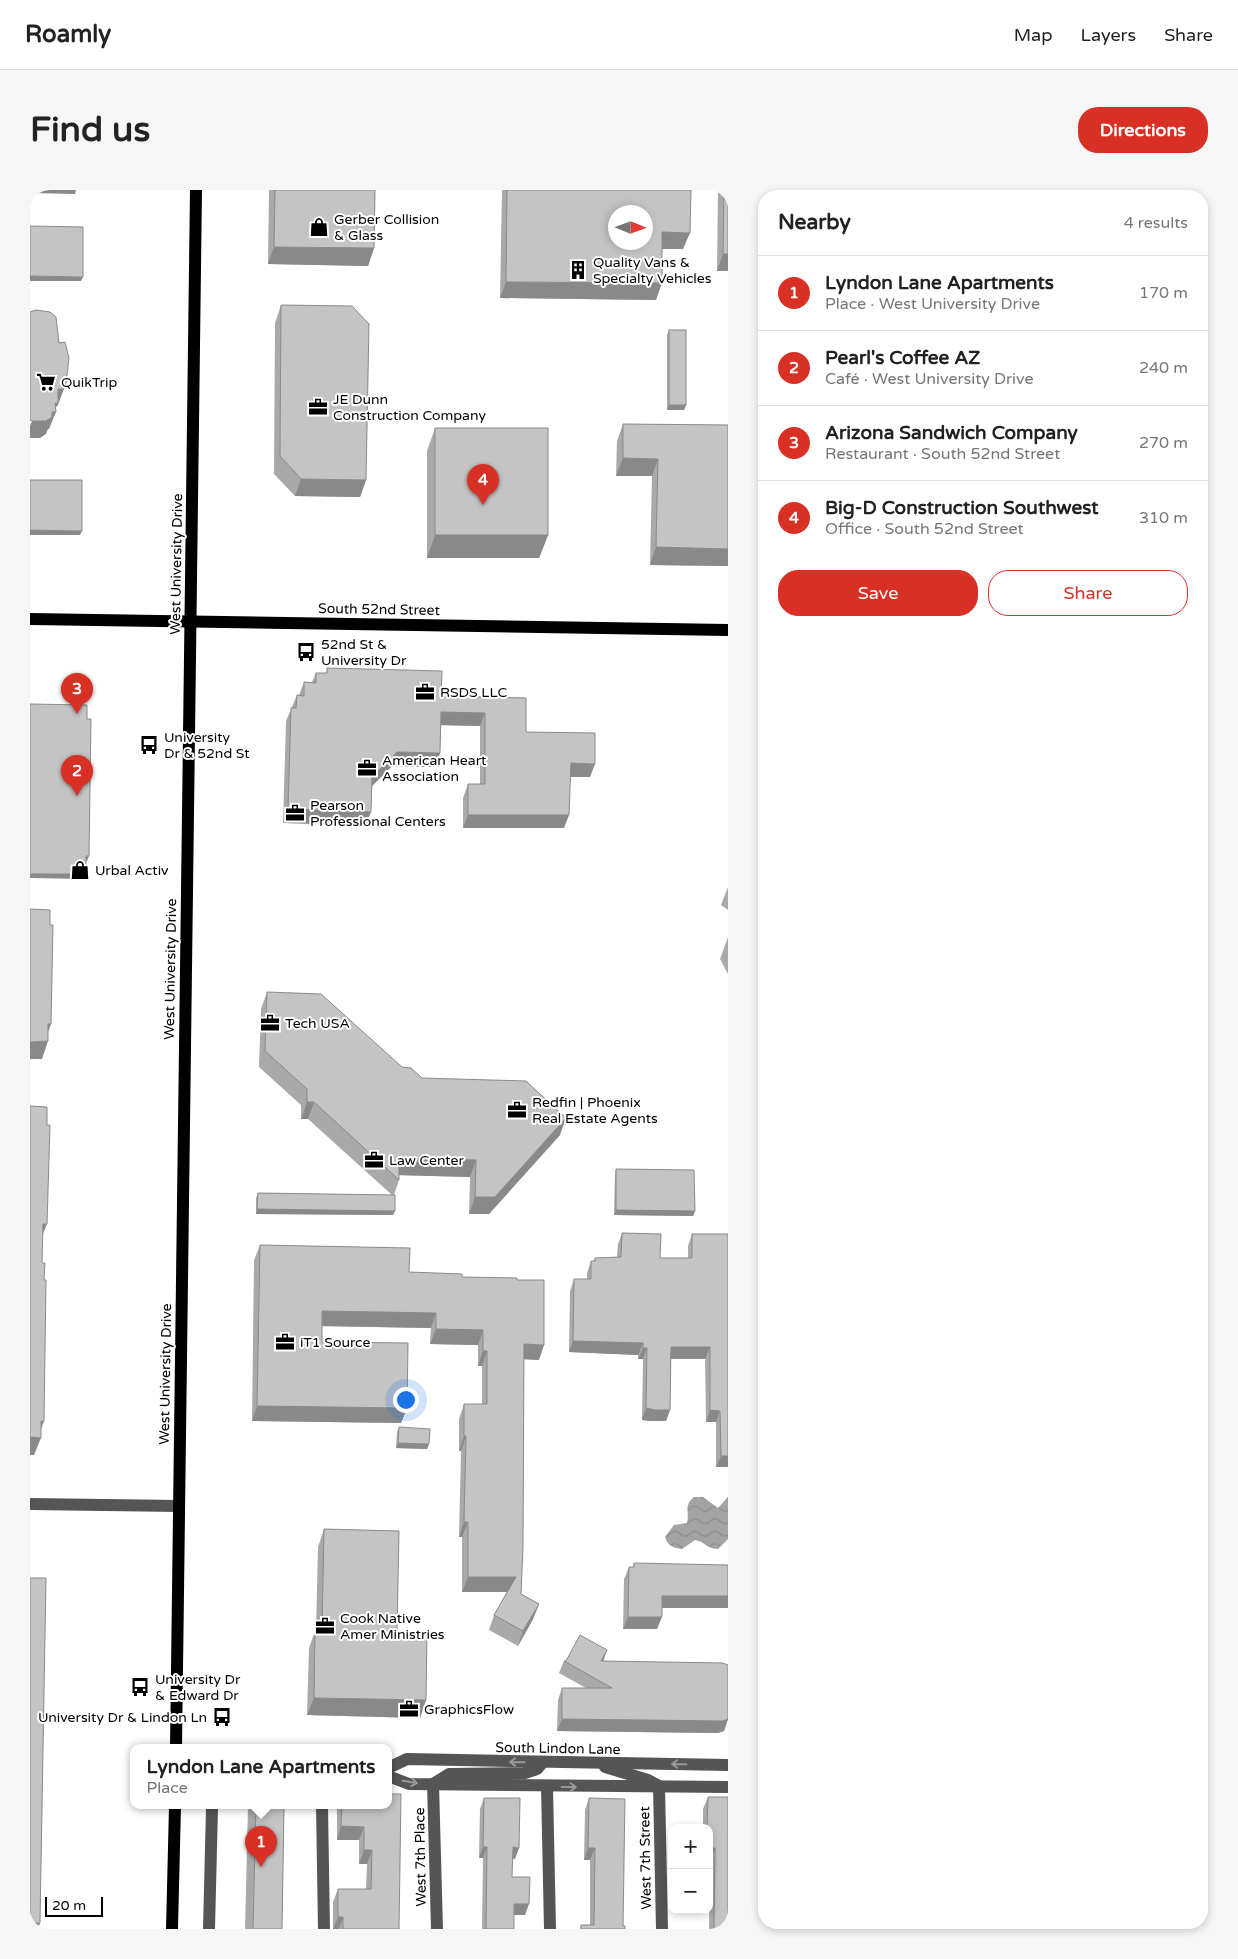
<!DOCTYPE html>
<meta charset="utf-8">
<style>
:root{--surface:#fff;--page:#f6f6f6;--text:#222;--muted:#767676;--line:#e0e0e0;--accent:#d93025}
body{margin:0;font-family:"Varela Round",sans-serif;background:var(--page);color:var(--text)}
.controls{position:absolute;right:15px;bottom:15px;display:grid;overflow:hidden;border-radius:10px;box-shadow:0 2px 8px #0003}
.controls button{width:45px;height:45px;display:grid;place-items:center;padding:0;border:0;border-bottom:1px solid var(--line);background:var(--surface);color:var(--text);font:25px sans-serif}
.compass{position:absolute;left:578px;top:15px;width:45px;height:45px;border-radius:50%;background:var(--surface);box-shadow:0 2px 8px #0003;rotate:91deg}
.scale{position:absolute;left:15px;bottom:12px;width:58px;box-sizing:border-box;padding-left:5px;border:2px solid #000;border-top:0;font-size:14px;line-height:18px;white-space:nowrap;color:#000;-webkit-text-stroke:4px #fff;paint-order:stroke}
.you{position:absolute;left:375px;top:1209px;width:18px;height:18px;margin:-12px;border:4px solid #fff;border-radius:50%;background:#1a73e8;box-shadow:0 0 0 8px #1a73e833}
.badge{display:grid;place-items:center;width:32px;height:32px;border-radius:50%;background:var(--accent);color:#fff;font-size:16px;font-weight:700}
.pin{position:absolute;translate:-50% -41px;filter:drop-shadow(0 1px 2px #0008)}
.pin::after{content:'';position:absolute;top:26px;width:18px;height:15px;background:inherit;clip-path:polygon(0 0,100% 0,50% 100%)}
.popup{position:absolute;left:100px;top:1554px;width:262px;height:65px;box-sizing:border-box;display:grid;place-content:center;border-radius:10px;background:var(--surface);filter:drop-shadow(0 1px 4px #0005);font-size:16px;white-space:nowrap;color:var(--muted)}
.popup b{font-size:19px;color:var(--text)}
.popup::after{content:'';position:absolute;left:50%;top:100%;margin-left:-10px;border:10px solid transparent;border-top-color:var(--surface)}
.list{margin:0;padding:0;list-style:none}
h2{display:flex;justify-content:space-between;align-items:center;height:65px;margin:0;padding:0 20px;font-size:21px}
h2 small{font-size:16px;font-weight:400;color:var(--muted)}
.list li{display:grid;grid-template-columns:32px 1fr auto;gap:15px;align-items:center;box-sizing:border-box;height:75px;padding:0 20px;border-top:1px solid var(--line)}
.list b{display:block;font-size:19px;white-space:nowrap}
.list p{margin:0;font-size:16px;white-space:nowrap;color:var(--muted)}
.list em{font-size:16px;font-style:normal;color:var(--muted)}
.actions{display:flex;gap:10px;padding:15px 20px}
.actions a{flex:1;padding:11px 0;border:1px solid var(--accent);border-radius:20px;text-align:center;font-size:18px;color:var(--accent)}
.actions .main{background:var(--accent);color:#fff}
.map{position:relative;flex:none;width:698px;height:1739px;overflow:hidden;border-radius:20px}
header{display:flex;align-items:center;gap:30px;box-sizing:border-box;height:70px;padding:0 25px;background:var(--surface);border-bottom:1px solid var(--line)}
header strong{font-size:24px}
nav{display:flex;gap:28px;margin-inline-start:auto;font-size:18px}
.intro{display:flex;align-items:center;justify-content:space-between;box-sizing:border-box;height:120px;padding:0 30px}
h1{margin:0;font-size:35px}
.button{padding:12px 22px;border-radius:20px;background:var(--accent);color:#fff;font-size:18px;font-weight:700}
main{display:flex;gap:30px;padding:0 30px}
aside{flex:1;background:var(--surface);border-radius:20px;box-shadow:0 2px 8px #0003}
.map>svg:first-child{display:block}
</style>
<header>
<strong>Roamly</strong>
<nav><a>Map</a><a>Layers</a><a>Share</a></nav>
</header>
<div class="intro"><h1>Find us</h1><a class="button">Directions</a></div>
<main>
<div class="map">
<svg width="698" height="1739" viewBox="0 0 698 1739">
<defs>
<pattern id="water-waves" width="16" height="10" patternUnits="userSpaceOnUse" patternTransform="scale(1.25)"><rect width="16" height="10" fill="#a3a3a3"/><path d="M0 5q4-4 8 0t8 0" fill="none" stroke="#8b8b8b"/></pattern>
</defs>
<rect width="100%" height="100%" fill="#fff"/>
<path fill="url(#water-waves)" d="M664,1307H673L688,1318L698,1307V1349L688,1359C677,1359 674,1351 665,1350L652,1359C643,1358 638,1356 635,1347L644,1335L657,1333C660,1322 653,1316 664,1307Z"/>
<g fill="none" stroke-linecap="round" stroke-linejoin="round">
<g stroke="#555" stroke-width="12">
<polyline points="0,1314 149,1316"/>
<polyline points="575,1577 618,1590 629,1596 632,1739"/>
<polyline points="358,1578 377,1569 698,1575"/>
<polyline points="358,1586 379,1594 698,1597"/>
<polyline points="403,1594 407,1739"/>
<polyline points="403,1594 419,1584 495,1583 507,1579 513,1572"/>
<polyline points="517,1597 520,1739"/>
<polyline points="292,1616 294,1739"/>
<polyline points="179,1739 182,1618"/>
</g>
<g stroke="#000" stroke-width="12">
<polyline points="0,429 698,440"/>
<polyline points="146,1558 166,0"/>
<polyline points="142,1739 145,1616"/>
</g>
</g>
<g fill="#a9a9a9">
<polygon points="239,0 345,0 344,58 338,76 238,74"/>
<polygon points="472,0 661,0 653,59 632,59 626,110 470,108"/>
<polygon points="688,0 698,0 698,81 687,81"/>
<polygon points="251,115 336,290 330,307 265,306 244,284 245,133"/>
<polygon points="639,140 656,215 654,220 637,220 637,145"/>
<polygon points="593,234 698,235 698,376 620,375 622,286 586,286 587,251"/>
<polygon points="405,238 518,345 509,368 397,368 397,261"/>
<polygon points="297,478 411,506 496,508 496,542 560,587 541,587 534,638 433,638 433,608 438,594 450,594 450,536 410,535 410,563 405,577 362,576 342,596 336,635 253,633 256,531 267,505 269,505 274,492 282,492 286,483 296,483"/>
<polygon points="698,697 698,720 691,715"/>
<polygon points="698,747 698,784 690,769"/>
<polygon points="237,802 372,877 392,888 530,945 459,1024 439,1024 440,987 369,985 369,990 364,1005 363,1025 226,1024 226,1008 228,1003 362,1005 278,929 271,929 271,915 229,877 231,819"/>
<polygon points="586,979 665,1021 663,1026 584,1025 585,984"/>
<polygon points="592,1043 630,1068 658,1068 658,1056 662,1044 698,1044 698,1277 686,1277 686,1232 676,1232 675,1169 641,1169 640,1220 636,1231 621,1231 612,1230 613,1169 608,1169 608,1165 539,1162 540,1101 544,1089 557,1089 557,1083 561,1071 564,1071 565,1068 587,1067 588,1054"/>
<polygon points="230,1055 379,1082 432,1087 487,1090 509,1170 494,1169 491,1404 509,1414 503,1429 488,1456 459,1440 464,1425 477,1402 432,1402 432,1347 429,1347 431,1261 429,1261 429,1229 434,1214 452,1214 452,1176 448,1176 448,1155 400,1154 401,1138 292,1136 292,1152 377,1218 371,1233 222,1231 224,1070"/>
<polygon points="369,1237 399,1254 397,1259 366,1258 367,1242"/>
<polygon points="294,1339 367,1442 396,1510 390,1528 277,1525 279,1458 285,1441 286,1441 288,1357"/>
<polygon points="604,1373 698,1418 632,1418 627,1439 593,1439 594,1389 599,1377 603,1377"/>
<polygon points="534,1471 573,1471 698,1529 694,1541 688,1543 527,1541 528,1510 532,1498 556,1498 529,1483"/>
<polygon points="678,1607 698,1739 679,1739 680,1670 679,1638 673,1638 673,1619"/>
<polygon points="454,1608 485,1669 482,1668 482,1687 495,1725 484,1725 484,1739 452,1739 453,1668 449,1668 450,1619"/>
<polygon points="559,1608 593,1736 595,1739 550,1739 551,1735 560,1735 560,1670 554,1670 555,1620"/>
<polygon points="218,1616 254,1616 252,1739 215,1739"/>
<polygon points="308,1616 358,1616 369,1739 303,1739 303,1712 308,1699 336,1699 337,1674 329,1674 329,1650 307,1650 307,1618"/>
</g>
<g fill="#898989">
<polygon points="0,0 46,0 45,4 0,3"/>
<polygon points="632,42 660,43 653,59 626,59"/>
<polygon points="244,57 344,58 338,76 238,74"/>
<polygon points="693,64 698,64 698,81 687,81"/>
<polygon points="0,86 53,87 51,91 0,91"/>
<polygon points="476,92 632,93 626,110 470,108"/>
<polygon points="36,194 27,217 26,216 24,222 26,222 19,239 18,239 16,244 10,248 0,248 0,236 2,231 28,199"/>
<polygon points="639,215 656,215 654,220 637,220"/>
<polygon points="593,268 628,269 622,286 586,286"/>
<polygon points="271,289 336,290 330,307 265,306"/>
<polygon points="0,340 52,341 50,345 0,345"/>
<polygon points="405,345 518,345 509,368 397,368"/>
<polygon points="626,357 698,359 698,376 620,375"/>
<polygon points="411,522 455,523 450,536 406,535"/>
<polygon points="367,562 410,563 405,577 362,576 337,601 342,587"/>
<polygon points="541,573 565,574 560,587 536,587"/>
<polygon points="258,619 341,622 336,635 253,633"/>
<polygon points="438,625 539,625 534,638 433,638"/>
<polygon points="56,666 59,666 57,671 54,671"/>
<polygon points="0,684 56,684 54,689 0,688"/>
<polygon points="18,834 21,834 15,851"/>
<polygon points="18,851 12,869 0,869 0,852"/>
<polygon points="277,912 284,912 278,929 271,929"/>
<polygon points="536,928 530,945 459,1024 439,1024 445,1007"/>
<polygon points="369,968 446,970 440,987 363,985"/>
<polygon points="227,1019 365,1021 363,1025 226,1024"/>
<polygon points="586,1020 665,1021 663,1026 584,1025"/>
<polygon points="13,1034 17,1034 10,1051"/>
<polygon points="292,1121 406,1123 401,1138 287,1136"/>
<polygon points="406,1139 453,1140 448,1155 400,1154"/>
<polygon points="543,1151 613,1153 608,1165 539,1162"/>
<polygon points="494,1154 514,1155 509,1170 488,1169"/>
<polygon points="641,1157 680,1157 675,1169 637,1169"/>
<polygon points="613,1158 617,1158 613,1169 608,1169"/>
<polygon points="453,1161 457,1161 452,1176 448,1176"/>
<polygon points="227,1216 377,1218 371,1233 222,1231"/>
<polygon points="616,1218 640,1220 636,1231 621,1231 612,1230"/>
<polygon points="680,1220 690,1221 686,1232 676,1232"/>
<polygon points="11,1231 14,1231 8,1248 11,1248 4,1265 0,1265 0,1247"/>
<polygon points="434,1246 436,1246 431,1261 429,1261"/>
<polygon points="368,1253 399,1254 397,1259 366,1258"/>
<polygon points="691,1266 698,1266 698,1277 686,1277"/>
<polygon points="434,1332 438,1332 432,1347 429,1347"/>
<polygon points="438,1387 486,1387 480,1402 432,1402"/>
<polygon points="632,1406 698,1406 698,1418 628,1418"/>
<polygon points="509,1414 503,1429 488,1456 493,1441"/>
<polygon points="598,1427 632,1427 627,1439 593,1439"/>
<polygon points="577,1460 573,1472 571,1471"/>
<polygon points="284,1508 396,1510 390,1528 277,1525"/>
<polygon points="532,1529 698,1529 694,1541 688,1543 527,1541"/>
<polygon points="311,1636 334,1637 329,1650 307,1650"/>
<polygon points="453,1657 457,1657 453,1668 449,1668"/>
<polygon points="483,1657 489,1658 485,1669 479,1668"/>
<polygon points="558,1658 565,1658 560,1670 554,1670"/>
<polygon points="679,1658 685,1658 680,1670 679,1670"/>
<polygon points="334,1660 342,1660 337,1674 329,1674"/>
<polygon points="484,1714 499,1714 495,1725 480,1725"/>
<polygon points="308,1727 313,1727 309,1739 303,1739"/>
<polygon points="0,1733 10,1733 8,1739 0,1739"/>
</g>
<g fill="#c4c4c4" stroke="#898989" fill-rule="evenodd">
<polygon points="245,0 345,0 344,58 244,57"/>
<path d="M477,0H661L660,43L632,42V93L476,92ZM586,22H616V52H586Z"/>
<polygon points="694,0 698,0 698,64 693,64"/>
<polygon points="0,36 53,37 53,87 0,86"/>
<polygon points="251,115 322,116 339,134 336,290 271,289 250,266"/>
<polygon points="6,120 20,122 26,127 29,153 35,152 39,168 36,194 34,199 28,199 28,213 25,213 26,222 22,222 22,227 16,231 2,231 0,230 0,122"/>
<rect x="639" y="140" width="17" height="75"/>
<polygon points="593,234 698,235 698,359 626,357 628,269 593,268"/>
<rect x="405" y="238" width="113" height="107"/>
<polygon points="0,290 52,290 52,341 0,340"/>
<polygon points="297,478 412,481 411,506 496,508 496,542 565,543 565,574 541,573 539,625 438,625 438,594 455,594 455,523 411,522 410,563 367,562 342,587 341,622 258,619 261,518 266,518 267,505 274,506 274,492 286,493 286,483 297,483"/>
<polygon points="0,514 57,515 57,529 61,529 59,666 56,666 56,684 0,684"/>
<polygon points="0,719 20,720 20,735 23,735 21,834 18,834 18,851 0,852"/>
<polygon points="237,802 291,804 372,877 381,878 392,888 496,891 536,928 465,1007 445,1007 446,970 369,968 369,990 284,912 277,912 277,899 235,861"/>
<polygon points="0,916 17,917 17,935 20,935 17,1034 13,1034 12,1073 15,1073 14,1090 16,1090 14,1231 11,1231 11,1248 0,1247"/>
<polygon points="586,979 664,980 665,1021 586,1020"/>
<polygon points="228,1003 365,1005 365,1021 227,1019"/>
<polygon points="592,1043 631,1044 630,1068 662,1068 662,1044 698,1044 698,1266 691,1266 690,1221 680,1220 680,1157 641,1157 640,1220 625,1220 616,1218 617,1158 613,1158 613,1153 543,1151 544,1089 561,1089 561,1071 565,1071 565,1068 591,1067"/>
<polygon points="230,1055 380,1058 379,1082 432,1084 432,1087 487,1088 487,1090 514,1090 514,1155 494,1154 493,1357 491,1404 509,1414 493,1441 464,1425 486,1387 438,1387 438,1332 434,1332 436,1246 434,1246 434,1214 457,1214 457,1161 453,1161 453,1140 406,1139 406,1123 292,1121 292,1152 378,1153 377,1218 227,1216"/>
<polygon points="369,1237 400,1239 399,1254 368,1253"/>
<polygon points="294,1339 369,1341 367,1442 397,1443 396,1510 284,1508 285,1441 292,1441"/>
<polygon points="604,1373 698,1375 698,1406 632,1406 632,1427 598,1427 599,1377 604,1377"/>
<polygon points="0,1388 16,1388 10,1733 0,1733"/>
<polygon points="550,1445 577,1460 571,1471 693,1473 698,1475 698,1529 693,1531 532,1529 532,1498 582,1498 534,1471 536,1471"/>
<polygon points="358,1604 371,1604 369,1739 313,1739 313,1727 308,1727 308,1699 341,1699 342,1660 334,1660 334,1637 311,1636 312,1616 358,1616"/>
<polygon points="678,1607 698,1607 698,1739 684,1739 685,1658 679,1658 679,1638 677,1638"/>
<polygon points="454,1608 490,1608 489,1658 483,1657 482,1687 500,1687 499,1714 484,1714 484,1739 456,1739 457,1657 453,1657"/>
<polygon points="559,1608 595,1609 593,1736 595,1736 595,1739 551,1739 551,1735 564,1735 565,1658 558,1658"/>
<polygon points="226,1616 254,1616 252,1739 223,1739"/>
</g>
<defs><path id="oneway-shaft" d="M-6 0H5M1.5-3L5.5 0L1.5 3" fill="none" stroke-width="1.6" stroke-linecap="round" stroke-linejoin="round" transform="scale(1.25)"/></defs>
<g stroke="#999">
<use href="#oneway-shaft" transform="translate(487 1572) rotate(-179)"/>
<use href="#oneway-shaft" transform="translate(649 1574) rotate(-179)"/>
<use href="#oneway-shaft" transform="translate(380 1592) rotate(10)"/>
<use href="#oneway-shaft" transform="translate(539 1597)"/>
</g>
<defs>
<g id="shop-bare" transform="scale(1.5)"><path d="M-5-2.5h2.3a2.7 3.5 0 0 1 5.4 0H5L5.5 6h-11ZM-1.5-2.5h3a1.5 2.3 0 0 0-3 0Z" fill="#000" stroke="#fff" stroke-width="2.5" paint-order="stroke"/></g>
<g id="building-bare" transform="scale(1.5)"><path d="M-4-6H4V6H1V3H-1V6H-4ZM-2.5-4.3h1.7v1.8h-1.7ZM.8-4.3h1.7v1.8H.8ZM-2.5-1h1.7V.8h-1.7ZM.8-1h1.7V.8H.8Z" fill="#000" stroke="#fff" stroke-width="2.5" paint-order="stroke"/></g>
<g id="supermarket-bare" transform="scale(1.5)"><path d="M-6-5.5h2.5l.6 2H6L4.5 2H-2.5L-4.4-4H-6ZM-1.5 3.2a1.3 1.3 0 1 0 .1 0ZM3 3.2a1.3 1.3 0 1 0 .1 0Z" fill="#000" stroke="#fff" stroke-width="2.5" paint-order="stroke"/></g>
<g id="office-bare" transform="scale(1.5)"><path d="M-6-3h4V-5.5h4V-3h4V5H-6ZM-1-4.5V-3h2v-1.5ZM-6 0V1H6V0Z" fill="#000" stroke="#fff" stroke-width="2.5" paint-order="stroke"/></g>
<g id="bus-bare" transform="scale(1.5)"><path d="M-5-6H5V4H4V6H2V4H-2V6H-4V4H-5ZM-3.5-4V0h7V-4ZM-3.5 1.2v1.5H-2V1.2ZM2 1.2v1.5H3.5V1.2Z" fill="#000" stroke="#fff" stroke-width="2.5" paint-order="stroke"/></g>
</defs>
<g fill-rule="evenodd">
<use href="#shop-bare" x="289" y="37"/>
<use href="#building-bare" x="548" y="80"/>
<use href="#supermarket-bare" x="16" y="192"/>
<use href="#office-bare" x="288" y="217"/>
<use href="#bus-bare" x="276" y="462"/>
<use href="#office-bare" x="395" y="502"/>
<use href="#bus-bare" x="119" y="555"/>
<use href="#office-bare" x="337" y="578"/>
<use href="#office-bare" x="265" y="623"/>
<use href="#shop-bare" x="50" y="680"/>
<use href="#office-bare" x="240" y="833"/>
<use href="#office-bare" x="487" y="920"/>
<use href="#office-bare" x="344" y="970"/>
<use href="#office-bare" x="255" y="1152"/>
<use href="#office-bare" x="295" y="1436"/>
<use href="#bus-bare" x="110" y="1497"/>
<use href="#office-bare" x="379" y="1519"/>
<use href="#bus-bare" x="192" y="1527"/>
</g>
<g text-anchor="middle" stroke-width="4" stroke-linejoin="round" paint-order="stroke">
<g font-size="14" fill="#000" stroke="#fff" text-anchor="start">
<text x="304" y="34">Gerber Collision<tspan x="304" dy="16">&amp; Glass</tspan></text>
<text x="563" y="77">Quality Vans &amp;<tspan x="563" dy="16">Specialty Vehicles</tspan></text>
<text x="31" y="197">QuikTrip</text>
<text x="303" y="214">JE Dunn<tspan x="303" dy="16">Construction Company</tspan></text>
<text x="291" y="459">52nd St &amp;<tspan x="291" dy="16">University Dr</tspan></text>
<text x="410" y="507">RSDS LLC</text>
<text x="134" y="552">University<tspan x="134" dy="16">Dr &amp; 52nd St</tspan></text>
<text x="352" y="575">American Heart<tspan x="352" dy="16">Association</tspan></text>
<text x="280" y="620">Pearson<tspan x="280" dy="16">Professional Centers</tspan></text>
<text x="65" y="685">Urbal Activ</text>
<text x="255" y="838">Tech USA</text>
<text x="502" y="917">Redfin | Phoenix<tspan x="502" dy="16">Real Estate Agents</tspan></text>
<text x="359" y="975">Law Center</text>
<text x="270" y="1157">iT1 Source</text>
<text x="310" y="1433">Cook Native<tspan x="310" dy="16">Amer Ministries</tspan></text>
<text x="125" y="1494">University Dr<tspan x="125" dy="16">&amp; Edward Dr</tspan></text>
<text x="394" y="1524">GraphicsFlow</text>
<text x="177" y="1532" text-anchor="end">University Dr &amp; Lindon Ln</text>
</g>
<g font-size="14" fill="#000" stroke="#fff">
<text transform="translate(146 374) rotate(-89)" y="5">West University Drive</text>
<text transform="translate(349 419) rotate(1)" y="5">South 52nd Street</text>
<text transform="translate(140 779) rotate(-89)" y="5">West University Drive</text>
<text transform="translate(135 1184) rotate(-89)" y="5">West University Drive</text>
<text transform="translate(528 1558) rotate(1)" y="5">South Lindon Lane</text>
<text transform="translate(390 1667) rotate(-91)" y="5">West 7th Place</text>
<text transform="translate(615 1668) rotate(-91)" y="5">West 7th Street</text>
</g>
</g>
</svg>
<div class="controls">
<button>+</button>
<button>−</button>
</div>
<svg class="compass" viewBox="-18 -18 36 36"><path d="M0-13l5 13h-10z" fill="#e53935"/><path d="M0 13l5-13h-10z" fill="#767676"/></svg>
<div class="scale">20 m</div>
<div class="you"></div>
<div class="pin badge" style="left:231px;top:1677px">1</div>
<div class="popup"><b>Lyndon Lane Apartments</b>Place</div>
<div class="pin badge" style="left:47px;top:606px">2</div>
<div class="pin badge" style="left:47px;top:524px">3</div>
<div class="pin badge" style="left:453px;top:315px">4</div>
</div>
<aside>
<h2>Nearby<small>4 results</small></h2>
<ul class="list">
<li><span class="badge">1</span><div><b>Lyndon Lane Apartments</b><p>Place · West University Drive</p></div><em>170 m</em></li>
<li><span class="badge">2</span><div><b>Pearl's Coffee AZ</b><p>Café · West University Drive</p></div><em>240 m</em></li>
<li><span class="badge">3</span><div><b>Arizona Sandwich Company</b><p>Restaurant · South 52nd Street</p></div><em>270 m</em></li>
<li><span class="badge">4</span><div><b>Big-D Construction Southwest</b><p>Office · South 52nd Street</p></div><em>310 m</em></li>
</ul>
<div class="actions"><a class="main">Save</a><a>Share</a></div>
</aside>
</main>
